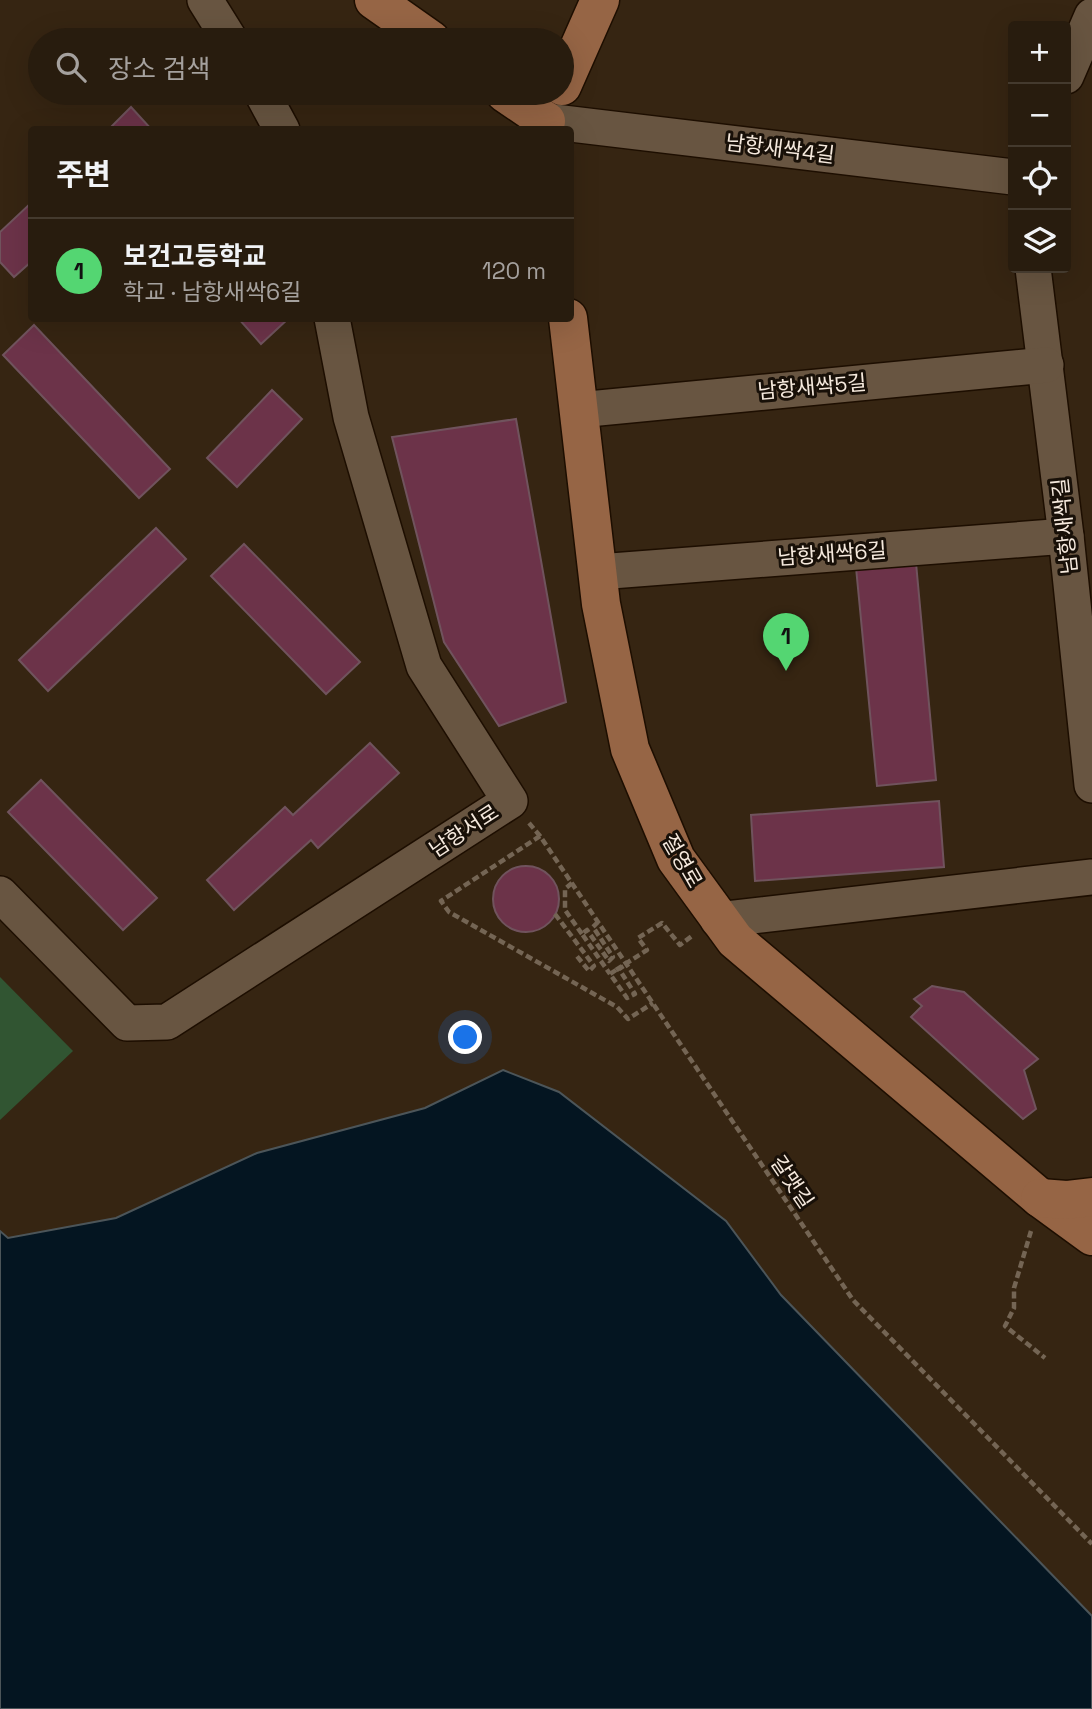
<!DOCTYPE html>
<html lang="ko">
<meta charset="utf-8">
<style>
:root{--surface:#281c0e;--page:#302517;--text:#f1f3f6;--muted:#a5a19e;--line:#443a2e;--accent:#54d672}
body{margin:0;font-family:"Space Grotesk","Noto Sans KR",sans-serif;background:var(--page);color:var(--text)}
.controls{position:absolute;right:21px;top:21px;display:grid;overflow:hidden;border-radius:7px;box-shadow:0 7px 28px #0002}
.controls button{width:63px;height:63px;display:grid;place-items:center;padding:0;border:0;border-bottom:2px solid var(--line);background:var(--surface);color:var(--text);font:35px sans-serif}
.you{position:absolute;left:466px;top:1038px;width:24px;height:24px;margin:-18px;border:5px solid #fff;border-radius:50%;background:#1a73e8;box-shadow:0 0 0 10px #1a73e833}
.badge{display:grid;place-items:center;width:46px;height:46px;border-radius:50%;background:var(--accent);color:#111;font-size:23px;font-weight:700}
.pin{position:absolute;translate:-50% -58px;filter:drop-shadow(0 2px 4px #0008)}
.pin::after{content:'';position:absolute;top:37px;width:24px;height:21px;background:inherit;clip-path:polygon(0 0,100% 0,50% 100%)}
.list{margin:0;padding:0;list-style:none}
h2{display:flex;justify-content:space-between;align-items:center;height:91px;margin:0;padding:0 28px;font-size:30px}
h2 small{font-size:23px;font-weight:400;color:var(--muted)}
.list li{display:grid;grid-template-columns:46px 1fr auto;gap:21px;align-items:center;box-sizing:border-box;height:105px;padding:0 28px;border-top:2px solid var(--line)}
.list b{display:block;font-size:26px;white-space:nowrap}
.list p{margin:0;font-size:23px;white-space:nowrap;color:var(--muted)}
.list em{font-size:23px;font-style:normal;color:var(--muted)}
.icon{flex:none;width:38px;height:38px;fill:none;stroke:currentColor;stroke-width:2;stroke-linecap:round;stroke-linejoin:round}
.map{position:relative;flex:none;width:1092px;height:1709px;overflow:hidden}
.search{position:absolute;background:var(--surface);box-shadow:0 7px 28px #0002;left:28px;top:28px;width:546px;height:77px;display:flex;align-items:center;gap:18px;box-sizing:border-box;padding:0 24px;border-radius:38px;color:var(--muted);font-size:26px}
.panel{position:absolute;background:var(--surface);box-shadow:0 7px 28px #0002;left:28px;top:126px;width:546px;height:196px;border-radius:7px}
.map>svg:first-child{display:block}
</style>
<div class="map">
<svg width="1092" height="1709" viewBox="0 0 1092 1709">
<rect width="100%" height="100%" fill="#362512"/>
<polygon fill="#315532" points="0,977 73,1051 0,1120"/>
<polygon fill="#041521" stroke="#4c5559" stroke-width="2" points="503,1070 559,1092 726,1221 781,1295 1092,1616 1092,1709 0,1709 0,1231 8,1238 116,1218 257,1153 425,1108"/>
<g fill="#6c3349" stroke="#70535d" stroke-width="2">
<polygon points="131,107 152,130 108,130"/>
<polygon points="32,202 32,261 14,277 0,262 0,232"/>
<polygon points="238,318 289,318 261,344"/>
<polygon points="34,325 170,469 139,498 3,355"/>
<polygon points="272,390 302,419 237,487 207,458"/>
<polygon points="516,419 566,702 499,726 444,642 392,437"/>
<polygon points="156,528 186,559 48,691 19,660"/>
<polygon points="244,544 360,662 326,694 211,576"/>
<polygon points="915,552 936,780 877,786 855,557"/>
<polygon points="370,743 399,773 318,848 311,840 234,910 207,880 285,807 293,815"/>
<polygon points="41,780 157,898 123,930 8,812"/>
<polygon points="939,801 944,867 755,881 751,815"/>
<circle cx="526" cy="899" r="33"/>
<polygon points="932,986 964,992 1038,1059 1024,1070 1036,1109 1023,1119 911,1017 922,1006 914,999"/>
</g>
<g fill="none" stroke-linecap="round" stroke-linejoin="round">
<g stroke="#1d0e00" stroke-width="38">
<g id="minor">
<polyline points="205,0 230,40"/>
<polyline points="1066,76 1092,16"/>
<polyline points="262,93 282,130"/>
<polyline points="546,121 1013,177"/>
<polyline points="1033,268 1066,536 1092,785"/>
<polyline points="578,410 1046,365"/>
<polyline points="598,572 1066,536"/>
<polyline points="0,894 127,1023 167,1022 510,801 424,666 351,417 332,318"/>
<polyline points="718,920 1092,877"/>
</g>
</g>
<g stroke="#1d0e00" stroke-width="41">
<g id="major">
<polyline points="374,0 431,40"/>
<polyline points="562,86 600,0"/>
<polyline points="505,93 546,121"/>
<polyline points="568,318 601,604 630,749 676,859 735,940 1040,1198 1092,1236"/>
<polyline points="1040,1198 1066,1200 1092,1197"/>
</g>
</g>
<g stroke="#746554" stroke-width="4.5" stroke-dasharray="7 3.5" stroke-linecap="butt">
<polyline points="529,823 540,836 853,1300 1092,1544"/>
<polyline points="540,836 441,901 449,912 617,1007 628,1019 653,1003"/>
<polyline points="572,883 565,889 565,910 582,934"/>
<polyline points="555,914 594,966 589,971 576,955"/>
<polyline points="598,922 593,927 613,957 609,961 587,930 582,934 610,974"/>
<polyline points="616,970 610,974 627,998 635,994 619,969 627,964"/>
<polyline points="1031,1231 1014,1288 1014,1308 1005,1326 1045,1358"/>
</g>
<use href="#minor" stroke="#685541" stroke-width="35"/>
<use href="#major" stroke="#966545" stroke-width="38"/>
<polyline stroke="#746554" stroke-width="4.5" stroke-dasharray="7 3.5" stroke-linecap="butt" points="616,970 647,950 638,938 662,923 680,945 692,936"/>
</g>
<g text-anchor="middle" stroke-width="6" stroke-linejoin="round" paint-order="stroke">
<g font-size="21" fill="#f5e9dd" stroke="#181008">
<text transform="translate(780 149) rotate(7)" y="7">남항새싹4길</text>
<text transform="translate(812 387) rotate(-5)" y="7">남항새싹5길</text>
<text transform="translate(1065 526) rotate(-96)" y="7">남항새싹길</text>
<text transform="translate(832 554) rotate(-4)" y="7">남항새싹6길</text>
<text transform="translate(464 831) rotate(-33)" y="7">남항서로</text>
<text transform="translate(682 861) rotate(60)" y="7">절영로</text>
<text transform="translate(792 1182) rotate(56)" y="7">갈맷길</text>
</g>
</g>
</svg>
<div class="controls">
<button>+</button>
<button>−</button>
<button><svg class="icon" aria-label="locate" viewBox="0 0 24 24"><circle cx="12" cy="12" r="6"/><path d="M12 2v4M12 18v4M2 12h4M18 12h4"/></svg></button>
<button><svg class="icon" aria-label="layers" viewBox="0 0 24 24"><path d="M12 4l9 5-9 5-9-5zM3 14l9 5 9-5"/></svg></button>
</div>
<div class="you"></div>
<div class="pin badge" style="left:786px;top:671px">1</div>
<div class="search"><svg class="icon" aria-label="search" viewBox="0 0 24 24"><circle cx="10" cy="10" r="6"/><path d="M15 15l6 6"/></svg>장소 검색</div>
<section class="panel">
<h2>주변<small></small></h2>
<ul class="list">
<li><span class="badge">1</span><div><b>보건고등학교</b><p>학교 · 남항새싹6길</p></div><em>120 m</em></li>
</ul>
</section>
</div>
